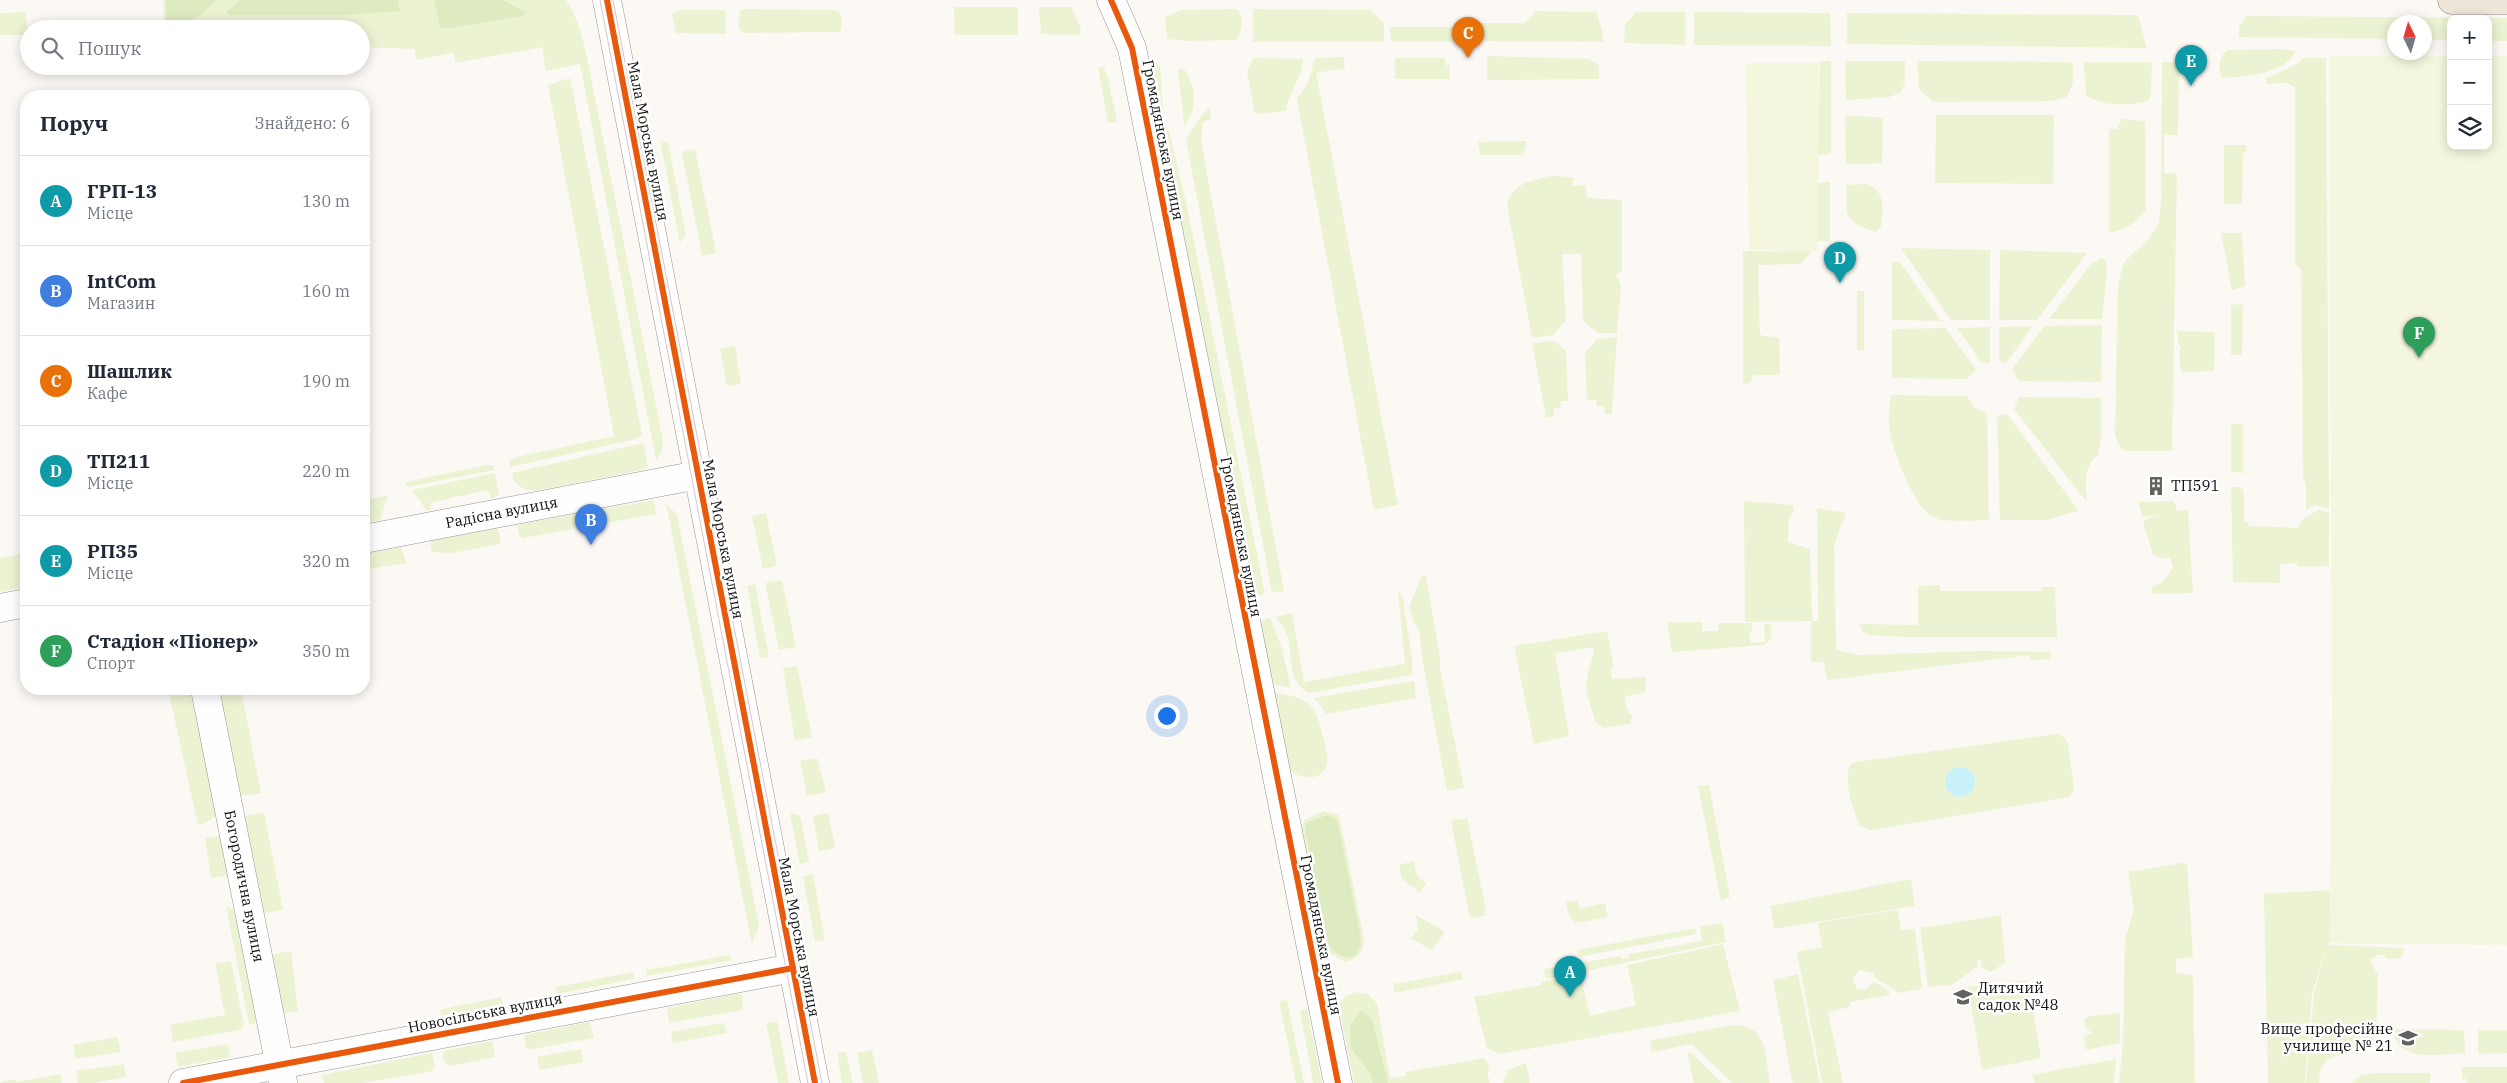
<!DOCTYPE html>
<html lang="uk">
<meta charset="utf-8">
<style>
:root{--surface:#fff;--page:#f2f2f3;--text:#1f2937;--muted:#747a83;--line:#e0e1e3;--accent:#636260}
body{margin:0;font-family:"IBM Plex Serif",serif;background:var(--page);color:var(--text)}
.controls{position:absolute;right:15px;top:15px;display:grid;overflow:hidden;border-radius:10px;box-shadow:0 2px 12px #0003}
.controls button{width:45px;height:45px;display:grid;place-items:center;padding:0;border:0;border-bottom:1px solid var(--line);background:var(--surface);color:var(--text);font:25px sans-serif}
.compass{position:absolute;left:2387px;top:15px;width:45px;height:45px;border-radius:50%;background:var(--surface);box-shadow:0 2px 12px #0003;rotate:355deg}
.you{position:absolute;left:1166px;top:715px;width:18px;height:18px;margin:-12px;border:4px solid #fff;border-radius:50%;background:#1a73e8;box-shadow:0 0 0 8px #1a73e833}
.badge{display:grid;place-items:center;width:32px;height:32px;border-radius:50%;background:var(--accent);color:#fff;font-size:16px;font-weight:700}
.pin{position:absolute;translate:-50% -41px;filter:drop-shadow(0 1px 2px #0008)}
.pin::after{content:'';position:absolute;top:26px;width:18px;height:15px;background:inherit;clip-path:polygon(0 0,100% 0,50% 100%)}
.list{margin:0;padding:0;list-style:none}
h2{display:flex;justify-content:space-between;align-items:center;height:65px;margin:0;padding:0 20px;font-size:21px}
h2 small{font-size:16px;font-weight:400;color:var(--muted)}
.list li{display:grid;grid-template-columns:32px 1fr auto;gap:15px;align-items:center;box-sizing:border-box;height:90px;padding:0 20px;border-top:1px solid var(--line)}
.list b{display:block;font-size:19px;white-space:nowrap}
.list p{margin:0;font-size:16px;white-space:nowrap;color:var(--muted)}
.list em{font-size:16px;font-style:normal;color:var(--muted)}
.icon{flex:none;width:28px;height:28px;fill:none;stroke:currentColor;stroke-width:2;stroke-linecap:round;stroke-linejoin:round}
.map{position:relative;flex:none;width:2507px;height:1083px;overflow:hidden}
.search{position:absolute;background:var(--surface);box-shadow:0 2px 12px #0003;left:20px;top:20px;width:350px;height:55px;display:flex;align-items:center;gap:12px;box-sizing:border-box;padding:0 18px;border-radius:28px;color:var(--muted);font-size:19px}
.panel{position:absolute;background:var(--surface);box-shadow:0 2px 12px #0003;left:20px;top:90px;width:350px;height:605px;border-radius:20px}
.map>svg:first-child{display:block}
</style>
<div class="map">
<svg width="2507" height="1083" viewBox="0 0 2507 1083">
<rect width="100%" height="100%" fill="#fcf9f5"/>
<g fill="#ecf3d3">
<path d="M163,0H566C579,19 583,40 588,62L663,441L661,453L656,460L580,64L546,71L542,47L456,63L454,53L416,60L415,49L361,47V29H164Z"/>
<polygon points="954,7 1018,7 1018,35 955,35"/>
<polygon points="1039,7 1071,7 1081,29 1079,35 1041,34"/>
<polygon points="745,9 834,10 840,13 842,22 840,32 742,33 738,26 740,11"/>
<path d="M1237,9C1245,18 1242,29 1237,40L1187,41L1167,39L1165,18L1180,10Z"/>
<polygon points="1253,9 1370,10 1384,23 1384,42 1253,42"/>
<polygon points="680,10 725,10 726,34 676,33 672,14"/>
<polygon points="1536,11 1596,12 1602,30 1603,42 1479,41 1480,23 1524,23"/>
<polygon points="26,12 27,33 24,35 0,35 0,13"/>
<polygon points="1636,12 1685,12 1685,45 1624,43 1625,25"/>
<polygon points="1694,12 1830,13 1831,46 1694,45"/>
<polygon points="1847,13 2138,15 2147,48 1847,44"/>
<polygon points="2246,16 2507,18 2507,41 2488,41 2488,19 2451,19 2451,40 2425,40 2424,22 2394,22 2394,39 2239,37 2239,27"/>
<polygon points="1390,27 1454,27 1459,28 1460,33 1456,42 1391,42"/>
<path d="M2283,49L2296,51C2284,75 2246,76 2222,78C2217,68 2219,57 2227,50Z"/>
<polygon points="1487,56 1589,59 1599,66 1599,79 1487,80"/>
<polygon points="1152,57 1160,67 1164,120 1170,134 1189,216 1265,594 1259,596 1254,591 1147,60"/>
<polygon points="1344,57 1345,68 1316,73 1398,505 1374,510 1297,99 1308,83 1315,58"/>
<path d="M1253,58L1303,59C1303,78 1288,92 1286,111L1255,114L1247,72Z"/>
<polygon points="1395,58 1445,58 1445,65 1450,65 1450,79 1395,79"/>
<polygon points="2304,58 2326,58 2329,509 2315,505 2306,510 2306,482 2303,481 2301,269 2295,264 2295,87 2287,83 2267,84 2266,78 2292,67"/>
<polygon points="1820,61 1831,61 1831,154 1818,155"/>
<polygon points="1845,61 1905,61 1905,82 1901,92 1890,97 1846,100"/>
<polygon points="1917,61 2073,62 2073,83 2067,97 2051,101 1933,102 1919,89"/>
<path d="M2084,62H2152L2151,93L2148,101C2130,106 2101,107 2086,95Z"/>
<polygon points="2162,62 2179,62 2178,135 2164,135 2164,173 2177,174 2172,451 2127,451 2121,449 2115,435 2118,284 2124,262 2149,239 2159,223 2161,201"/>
<polygon points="1103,66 1108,78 1117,122 1108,123 1098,68"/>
<path d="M1178,69H1184C1196,88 1199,107 1184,126Z"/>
<polygon points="570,78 642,435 636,439 510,467 509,461 517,457 614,436 548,85"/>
<polygon points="1209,108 1211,119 1203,122 1201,141 1284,591 1272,592 1186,140 1200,117"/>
<polygon points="1936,115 2054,115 2053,184 1935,183"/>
<polygon points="1845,116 1878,117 1883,119 1882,162 1873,164 1846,164"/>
<path d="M2122,119L2145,121L2146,209C2136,223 2125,230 2109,233V129H2117Z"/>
<polygon points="660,140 668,142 686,235 680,243"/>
<polygon points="1527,141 1523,155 1480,155 1478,142"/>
<polygon points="2224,145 2246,145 2246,151 2243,152 2242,204 2224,204"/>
<polygon points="695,149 716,253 702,256 682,152"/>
<path d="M1550,176L1573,177V186L1586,185L1587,198L1622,200V271L1616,274L1621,285L1617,333H1598L1583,321L1581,254H1562L1566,320L1553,335L1532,338L1507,205C1512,183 1531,181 1550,176Z"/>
<polygon points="1830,182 1830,241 1818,241 1818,183"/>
<path d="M1866,184C1886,191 1883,208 1881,226L1876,232C1843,221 1847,218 1846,185Z"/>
<polygon points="2221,233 2242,233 2245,286 2232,290"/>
<polygon points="1901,248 1990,250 1990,320 1951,320"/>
<polygon points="2000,250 2087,253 2037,320 1999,320"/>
<polygon points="1743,251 1812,251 1801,264 1758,265 1760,335 1779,338 1780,375 1754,375 1749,383 1743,384"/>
<polygon points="2101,258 2105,260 2107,268 2102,319 2049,319 2090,265"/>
<polygon points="1899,261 1941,321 1892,320 1892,263"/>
<rect x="1857" y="291" width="7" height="59"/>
<polygon points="2231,304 2243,305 2242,355 2231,355"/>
<polygon points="2102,325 2101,382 2019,381 2012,369 2044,326"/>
<polygon points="2033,326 2006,363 1999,362 1999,327"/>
<polygon points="1990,327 1990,363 1982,363 1957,328"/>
<polygon points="1946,328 1976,370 1967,379 1892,378 1892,329"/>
<polygon points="2178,331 2215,332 2214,371 2181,372 2179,354 2181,348 2178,344"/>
<polygon points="1617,337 1612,414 1605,414 1604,406 1597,406 1596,400 1587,400 1585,353 1597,339"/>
<polygon points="1554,341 1566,351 1568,401 1560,401 1561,408 1554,409 1554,417 1546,417 1532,343"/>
<polygon points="735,346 741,384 727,386 720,349"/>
<path d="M1891,395L1967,396L1974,407L1987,413L1989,520C1977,520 1945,523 1935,518C1913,508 1892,449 1889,426C1888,416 1890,405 1891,395Z"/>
<path d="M2019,397L2101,398V439L2098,455C2082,468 2086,484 2087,502L2014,409Z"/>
<polygon points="2007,414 2079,511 2046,520 2000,520 1997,416"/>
<polygon points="2231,424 2243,424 2243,473 2231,472"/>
<path d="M643,443L648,467L637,471L534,491C522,489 514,486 512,473Z"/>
<polygon points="486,465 493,465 494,470 408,487 405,482"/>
<polygon points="495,473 499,494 492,499 487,490 430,503 431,510 427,511 412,490"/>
<polygon points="2231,487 2240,487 2244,491 2244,522 2248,523 2249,526 2298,528 2301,521 2319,509 2329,513 2329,566 2298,567 2297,563 2280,564 2280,583 2233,582"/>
<polygon points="388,495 380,520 364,523 364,500"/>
<polygon points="654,500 656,514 589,526 586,512"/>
<polygon points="1744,501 1793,505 1794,512 1789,517 1788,542 1810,549 1812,621 1818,621 1817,508 1846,513 1834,545 1836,650 1859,655 1979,651 2051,652 2051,659 2031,660 2030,655 1827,680 1824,662 1811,662 1811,621 1745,622"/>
<polygon points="2174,501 2177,511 2188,510 2193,593 2151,594 2152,587 2163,582 2173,568 2170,558 2160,558 2153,554 2143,523 2146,519 2158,515 2143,517 2138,502"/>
<polygon points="666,503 677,515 759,925 752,944"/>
<polygon points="584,512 586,526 524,538 519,535 517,525"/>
<polygon points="766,513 777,566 763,569 752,516"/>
<polygon points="498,528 501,544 452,553 432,552 430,541"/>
<polygon points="401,547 406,563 364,570 364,554"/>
<polygon points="26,553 26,587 0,592 0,558"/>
<polygon points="1422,576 1426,576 1440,657 1440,668 1464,788 1447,791 1423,663 1419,630 1414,623 1409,606"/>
<polygon points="782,580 796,647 779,650 765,583"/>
<polygon points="755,584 769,658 760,657 747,586"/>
<polygon points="1939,585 1940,591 2042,591 2042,587 2055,587 2057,637 1905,637 1869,635 1862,631 1859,624 1918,625 1918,586"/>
<path d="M1398,592L1402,594L1412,657V675L1308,693C1284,677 1295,651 1285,629C1283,625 1278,621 1275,617L1292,613L1304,682L1405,664Z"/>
<polygon points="1270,617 1282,649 1291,688 1273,684 1260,622"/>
<polygon points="1667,622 1702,622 1702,631 1718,631 1718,623 1752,623 1752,631 1749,631 1751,643 1765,642 1764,625 1771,623 1771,638 1765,645 1672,652"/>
<path d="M1607,631L1614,667L1610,668L1612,679L1646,677L1645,692L1624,697L1629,714H1632L1630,724L1604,728L1596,723C1592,709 1584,692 1587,678C1589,668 1593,658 1594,647L1555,653L1569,736L1534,744L1514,646Z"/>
<polygon points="797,666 812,737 795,741 783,668"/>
<polygon points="1414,681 1416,698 1326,714 1321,706 1313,698"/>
<polygon points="168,689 195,689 218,814 206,823 198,825"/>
<polygon points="219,689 241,689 261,793 240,796"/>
<path d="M1274,692C1310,698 1317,706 1324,741C1325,747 1329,757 1327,763C1324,782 1300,780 1290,770Z"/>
<path d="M2058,734L2066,739L2068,744L2074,789L2069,797L1871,830L1860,826C1853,811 1843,781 1850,765L1856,762Z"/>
<polygon points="817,758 826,792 807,796 800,761"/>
<polygon points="1709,785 1730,897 1721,901 1698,786"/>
<path d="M1324,811L1339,815L1364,940C1363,953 1357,959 1345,962L1327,951L1302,827L1304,820Z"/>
<polygon points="264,812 283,910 262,913 243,816"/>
<polygon points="828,813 835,848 819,851 813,816"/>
<polygon points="790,814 798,814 801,819 809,862 800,864"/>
<polygon points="1467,818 1486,911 1484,912 1485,916 1470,918 1451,821"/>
<polygon points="222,835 230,875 211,878 205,838"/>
<polygon points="1414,861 1417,876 1426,883 1420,893 1402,879 1399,865"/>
<polygon points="2182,863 2187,864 2193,957 2176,959 2176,973 2193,975 2195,1083 2119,1083 2123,1043 2125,940 2134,910 2128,872"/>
<polygon points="813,874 825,940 815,942 803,877"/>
<polygon points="1911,879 1915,906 1774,929 1770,906"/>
<path d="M2330,890V942L2328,945L2404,948L2402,958L2387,959L2384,955H2378L2370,960L2378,975L2376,1034C2363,1070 2321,1036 2319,1083H2306L2314,993L2326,948L2312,993L2305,1083H2268L2264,894Z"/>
<polygon points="1577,900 1580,908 1605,903 1608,917 1575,923 1569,915 1566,902"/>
<polygon points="226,906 237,911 257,1016 255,1024 249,1025"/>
<polygon points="1897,910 1901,930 1915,929 1922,989 1899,993 1874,977 1874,973 1860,970 1853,978 1856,988 1866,990 1873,981 1889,991 1889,995 1850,1002 1850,1007 1828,1012 1843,1083 1822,1083 1797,952 1822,947 1818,923"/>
<polygon points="1416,915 1445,932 1432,950 1411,939 1418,930"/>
<polygon points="2001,915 2005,963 1990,972 1982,968 1981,960 1977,960 1978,966 1952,985 1928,987 1920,928"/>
<polygon points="1723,923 1725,942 1546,979 1544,969 1621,956 1622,959 1629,957 1629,954 1702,941 1700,927"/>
<polygon points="1695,928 1696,934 1579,957 1577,950"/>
<polygon points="1723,944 1740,1011 1500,1054 1487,1048 1474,997 1541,985 1542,982 1580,974 1590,1016 1636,1005 1627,965"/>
<polygon points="291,951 298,1011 282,1014 270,955"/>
<polygon points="730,955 732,960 647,976 646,970"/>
<polygon points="231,961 244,1025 239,1030 173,1042 170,1025 225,1015 215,964"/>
<polygon points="633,972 634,979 557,994 556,987"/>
<polygon points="1461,972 1463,979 1395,993 1393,984"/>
<polygon points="1798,974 1820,1083 1793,1083 1792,1080 1773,980"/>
<polygon points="2028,980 2041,1058 1982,1070 1968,987"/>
<path d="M1356,992L1368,994L1377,1004L1390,1078L1406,1076V1072L1484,1058L1490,1067L1487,1071L1490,1083H1354L1339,1008C1340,999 1347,994 1356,992Z"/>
<polygon points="736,994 742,994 743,1010 669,1023 667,1008"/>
<polygon points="501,997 503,1004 441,1016 440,1010 443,1009"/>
<polygon points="1287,1000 1304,1083 1296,1083 1279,1001"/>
<polygon points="1307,1009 1322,1083 1313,1083 1300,1011"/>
<polygon points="2120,1013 2120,1043 2086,1050 2084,1036 2092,1033 2085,1027 2084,1019 2090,1016"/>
<polygon points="777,1021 789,1083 778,1083 766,1023"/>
<polygon points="590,1022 594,1038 527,1050 524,1035"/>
<polygon points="724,1023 727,1033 673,1043 671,1032"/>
<path d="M1735,1025C1769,1026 1765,1057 1770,1083H1732L1692,1044L1652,1052L1650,1044L1652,1040Z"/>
<path d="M2392,1029L2464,1030L2465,1053C2438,1054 2398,1064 2392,1029Z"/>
<polygon points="2478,1030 2507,1030 2507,1053 2478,1054"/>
<polygon points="117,1037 121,1052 76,1059 73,1045"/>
<polygon points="492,1041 495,1057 450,1066 446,1064 442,1057 444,1051"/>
<polygon points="228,1044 230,1057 178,1067 175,1053"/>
<polygon points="581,1049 583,1062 540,1070 537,1057"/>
<polygon points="872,1050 879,1083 863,1083 857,1053"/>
<polygon points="846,1052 853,1083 842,1083 837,1053"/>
<polygon points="1691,1052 1722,1083 1694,1083 1687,1053"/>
<polygon points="432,1053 435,1066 433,1071 363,1083 324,1083 322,1075"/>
<polygon points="2116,1059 2114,1083 2035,1083 2032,1075"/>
<polygon points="1526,1063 1530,1083 1503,1083 1508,1070"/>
<polygon points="124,1064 126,1077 94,1083 78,1083 76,1071"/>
<polygon points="2462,1067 2507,1067 2507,1083 2467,1083 2467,1079 2462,1079"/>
<polygon points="2375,1073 2430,1073 2430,1083 2351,1083 2361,1075"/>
<polygon points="60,1074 62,1083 0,1083 13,1079 16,1082"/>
</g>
<g fill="#deebc0">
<path d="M166,0H217C201,15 189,27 166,23Z"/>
<polygon points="240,0 398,0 400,11 344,15 228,15 227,11"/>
<polygon points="434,0 503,0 526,13 523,16 443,29 440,27"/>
<path d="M1327,815L1335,818L1338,824L1361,939C1359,965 1339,960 1328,943L1305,829L1306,823Z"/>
<polygon points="1362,1010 1372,1020 1388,1083 1373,1083 1370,1073 1351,1048 1350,1025"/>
</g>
<g fill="#f4f6dd">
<polygon points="2329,56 2451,56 2451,146 2488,146 2488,56 2507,56 2507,945 2330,943 2332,713"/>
<polygon points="1746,63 1819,63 1818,251 1749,250"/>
</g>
<circle fill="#c8f1f9" cx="1960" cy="782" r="15"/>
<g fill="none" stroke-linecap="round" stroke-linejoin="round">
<g stroke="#969593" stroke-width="29">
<g id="minor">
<polyline points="607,0 815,1083"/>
<polyline points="1111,0 1132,48 1338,1083"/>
<path id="s1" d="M364,539L698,475"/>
<polyline points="0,608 26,603"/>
<path id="s2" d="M205,689L283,1082"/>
<polyline points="183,1083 793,968"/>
</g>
</g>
<g stroke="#848280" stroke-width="29">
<polyline id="major" points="2452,0 2507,0"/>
</g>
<use href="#minor" stroke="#fffefe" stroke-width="28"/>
<use href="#major" stroke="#eee5d9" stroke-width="28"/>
<g stroke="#dac4c9" stroke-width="1">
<polyline points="600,0 808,1083"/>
<polyline points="613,0 822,1083"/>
</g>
<g stroke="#fff" stroke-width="9">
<g id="cycleway">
<polyline points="607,0 815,1083"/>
<polyline points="1111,0 1132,48 1338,1083"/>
<polyline points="183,1083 793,968"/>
</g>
</g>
<use href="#cycleway" stroke="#e8590c" stroke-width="6"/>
</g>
<defs>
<g id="building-bare" transform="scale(1.5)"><path d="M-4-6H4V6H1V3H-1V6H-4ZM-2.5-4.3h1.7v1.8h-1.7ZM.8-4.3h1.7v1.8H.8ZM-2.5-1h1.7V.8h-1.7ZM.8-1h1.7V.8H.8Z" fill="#636260" stroke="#fff" stroke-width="2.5" paint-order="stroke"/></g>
<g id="school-bare" transform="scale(1.5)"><path d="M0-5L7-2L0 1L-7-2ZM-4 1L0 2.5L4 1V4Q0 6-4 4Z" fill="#636260" stroke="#fff" stroke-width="2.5" paint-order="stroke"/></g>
<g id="university-bare" transform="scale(1.5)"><path d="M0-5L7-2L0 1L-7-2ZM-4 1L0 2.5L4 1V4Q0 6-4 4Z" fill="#636260" stroke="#fff" stroke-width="2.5" paint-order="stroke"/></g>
</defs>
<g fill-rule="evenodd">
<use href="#building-bare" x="2156" y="486"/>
<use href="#school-bare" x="1963" y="997"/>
<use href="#university-bare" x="2408" y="1038"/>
</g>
<g text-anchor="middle" stroke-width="5" stroke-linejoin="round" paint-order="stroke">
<g font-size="15" fill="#101010" stroke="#fff">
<text transform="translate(1163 140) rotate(79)" y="5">Громадянська вулиця</text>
<text transform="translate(648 141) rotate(79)" y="5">Мала Морська вулиця</text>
<text dy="5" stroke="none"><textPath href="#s1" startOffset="140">Радісна вулиця</textPath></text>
<text transform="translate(1241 537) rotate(79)" y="5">Громадянська вулиця</text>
<text transform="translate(723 539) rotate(79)" y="5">Мала Морська вулиця</text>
<text dy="5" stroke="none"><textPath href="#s2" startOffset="201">Богородична вулиця</textPath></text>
<text transform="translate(1321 935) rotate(79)" y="5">Громадянська вулиця</text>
<text transform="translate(799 937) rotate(79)" y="5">Мала Морська вулиця</text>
<text transform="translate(485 1013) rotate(-11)" y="5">Новосільська вулиця</text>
</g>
<g font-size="15" fill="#101010" stroke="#fff" text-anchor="start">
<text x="2171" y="491">ТП591</text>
<text x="1978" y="993">Дитячий<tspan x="1978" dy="17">садок №48</tspan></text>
<text x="2393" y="1034" text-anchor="end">Вище професійне<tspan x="2393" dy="17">училище № 21</tspan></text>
</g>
</g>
</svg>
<div class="controls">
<button>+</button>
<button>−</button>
<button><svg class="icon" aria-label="layers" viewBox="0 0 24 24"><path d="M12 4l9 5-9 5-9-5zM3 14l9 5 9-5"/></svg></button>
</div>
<svg class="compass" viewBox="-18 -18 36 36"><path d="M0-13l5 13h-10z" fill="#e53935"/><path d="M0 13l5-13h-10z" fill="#747a83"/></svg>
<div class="you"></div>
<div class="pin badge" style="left:1570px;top:997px;background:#0f9aa8">A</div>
<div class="pin badge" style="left:591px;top:545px;background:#3f7fe0">B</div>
<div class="pin badge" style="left:1468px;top:58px;background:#e8710a">C</div>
<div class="pin badge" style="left:1840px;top:283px;background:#0f9aa8">D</div>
<div class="pin badge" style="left:2191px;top:86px;background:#0f9aa8">E</div>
<div class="pin badge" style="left:2419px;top:358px;background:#2e9e5b">F</div>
<div class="search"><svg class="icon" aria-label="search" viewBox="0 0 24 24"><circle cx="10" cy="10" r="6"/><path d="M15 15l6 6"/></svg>Пошук</div>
<section class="panel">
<h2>Поруч<small>Знайдено: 6</small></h2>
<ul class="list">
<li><span class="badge" style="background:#0f9aa8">A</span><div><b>ГРП-13</b><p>Місце</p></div><em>130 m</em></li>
<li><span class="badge" style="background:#3f7fe0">B</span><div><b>IntCom</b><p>Магазин</p></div><em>160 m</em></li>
<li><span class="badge" style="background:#e8710a">C</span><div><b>Шашлик</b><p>Кафе</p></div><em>190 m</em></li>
<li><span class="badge" style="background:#0f9aa8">D</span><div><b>ТП211</b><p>Місце</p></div><em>220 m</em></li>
<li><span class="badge" style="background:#0f9aa8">E</span><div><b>РП35</b><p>Місце</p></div><em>320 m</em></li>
<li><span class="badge" style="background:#2e9e5b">F</span><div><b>Стадіон «Піонер»</b><p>Спорт</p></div><em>350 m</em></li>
</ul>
</section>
</div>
